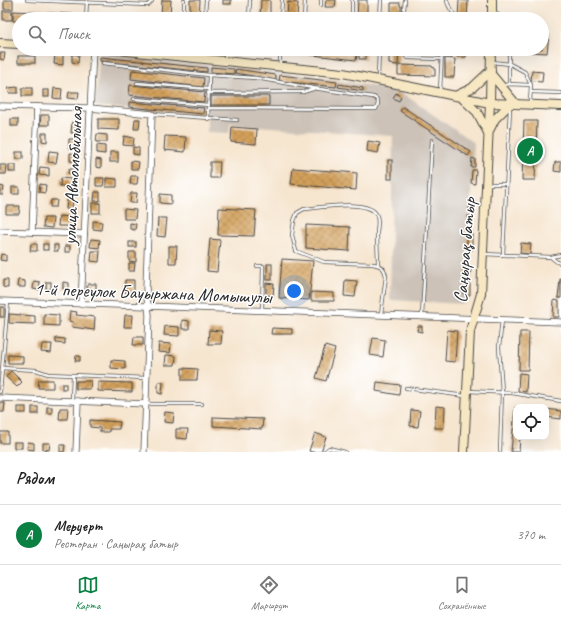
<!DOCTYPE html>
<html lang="ru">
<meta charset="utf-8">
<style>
:root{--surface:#fff;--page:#f6f6f6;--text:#222;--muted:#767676;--line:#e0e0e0;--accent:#0b8043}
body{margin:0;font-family:Caveat,sans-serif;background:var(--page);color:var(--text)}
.controls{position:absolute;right:12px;bottom:12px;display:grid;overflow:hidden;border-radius:8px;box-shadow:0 4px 16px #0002}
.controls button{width:36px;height:36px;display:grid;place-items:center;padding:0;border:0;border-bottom:1px solid var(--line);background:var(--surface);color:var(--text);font:20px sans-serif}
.you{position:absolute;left:294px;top:291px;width:14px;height:14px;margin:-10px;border:3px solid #fff;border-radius:50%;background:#1a73e8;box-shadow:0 0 0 6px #1a73e833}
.badge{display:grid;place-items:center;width:26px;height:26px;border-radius:50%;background:var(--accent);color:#fff;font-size:13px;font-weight:700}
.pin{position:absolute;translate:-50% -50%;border:2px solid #fff;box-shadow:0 1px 4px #0006}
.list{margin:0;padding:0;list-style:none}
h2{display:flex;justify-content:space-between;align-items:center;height:52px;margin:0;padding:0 16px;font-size:17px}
h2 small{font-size:13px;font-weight:400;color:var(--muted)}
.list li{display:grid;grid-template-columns:26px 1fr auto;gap:12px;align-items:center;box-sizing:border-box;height:60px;padding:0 16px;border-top:1px solid var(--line)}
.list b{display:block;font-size:15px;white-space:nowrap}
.list p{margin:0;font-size:13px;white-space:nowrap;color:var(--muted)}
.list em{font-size:13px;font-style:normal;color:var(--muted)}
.icon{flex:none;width:22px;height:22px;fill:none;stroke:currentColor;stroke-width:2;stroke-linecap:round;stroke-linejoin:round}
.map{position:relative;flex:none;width:561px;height:452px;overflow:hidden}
.search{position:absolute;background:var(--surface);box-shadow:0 4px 16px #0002;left:12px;right:12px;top:12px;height:44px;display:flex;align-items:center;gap:10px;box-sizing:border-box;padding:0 14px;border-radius:22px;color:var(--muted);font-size:15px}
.sheet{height:112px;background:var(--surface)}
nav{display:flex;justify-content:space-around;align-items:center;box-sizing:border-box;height:56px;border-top:1px solid var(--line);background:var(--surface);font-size:11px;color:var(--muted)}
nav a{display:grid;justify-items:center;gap:2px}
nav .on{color:var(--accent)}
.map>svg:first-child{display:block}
</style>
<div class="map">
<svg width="561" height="452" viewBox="0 0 561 452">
<defs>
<pattern id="building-cross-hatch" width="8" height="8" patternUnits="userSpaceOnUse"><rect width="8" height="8" fill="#d4a15b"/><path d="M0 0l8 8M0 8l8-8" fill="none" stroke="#ac834b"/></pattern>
</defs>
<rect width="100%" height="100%" fill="#fff"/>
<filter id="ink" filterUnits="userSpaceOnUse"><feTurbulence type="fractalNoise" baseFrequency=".025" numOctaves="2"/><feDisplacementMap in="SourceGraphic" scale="8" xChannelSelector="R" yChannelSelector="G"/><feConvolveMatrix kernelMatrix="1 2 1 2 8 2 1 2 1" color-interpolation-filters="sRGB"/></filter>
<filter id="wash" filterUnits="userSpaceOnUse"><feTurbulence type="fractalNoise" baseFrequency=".012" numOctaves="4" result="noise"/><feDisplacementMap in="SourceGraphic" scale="16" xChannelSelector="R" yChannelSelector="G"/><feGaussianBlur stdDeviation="0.9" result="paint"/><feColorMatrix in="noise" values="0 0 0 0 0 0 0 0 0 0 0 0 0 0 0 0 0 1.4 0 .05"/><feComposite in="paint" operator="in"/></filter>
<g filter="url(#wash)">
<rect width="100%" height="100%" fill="#f6e5cf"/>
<polygon fill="#ccc2b8" points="100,53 321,77 399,91 474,143 464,304 390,300 393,136 230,124 229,133 207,132 207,116 95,106"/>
<g id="blocks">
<g fill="url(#building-cross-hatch)">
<rect x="4" y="0" width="9" height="9"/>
<polygon points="162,0 171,0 170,16 161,15"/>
<polygon points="190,0 200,0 199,19 190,19"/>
<rect x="223" y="0" width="8" height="4"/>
<polygon points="261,0 270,0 270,19 260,19"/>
<polygon points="326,0 336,0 335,7 325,7"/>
<polygon points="358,0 367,0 367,19 357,19"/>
<polygon points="459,0 468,1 467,19 458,19"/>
<polygon points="288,2 298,3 297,19 287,19"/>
<polygon points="391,3 400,3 400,6 401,6 401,19 391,19"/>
<rect x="3" y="11" width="9" height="9"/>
<polygon points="13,11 74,14 74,19 19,19 19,21 13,21"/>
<polygon points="100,14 162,17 162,19 100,19"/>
<polygon points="542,33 549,34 547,53 530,52 530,49 542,49"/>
<polygon points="296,49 346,49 358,51 356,60 296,53"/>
<polygon points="389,49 399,49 398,65 389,64"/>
<polygon points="458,49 467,49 466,57 457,57"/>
<polygon points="359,51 366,52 366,59 359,59"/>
<polygon points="0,53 5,53 4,60 0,59"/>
<polygon points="55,54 63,55 63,65 54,64"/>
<polygon points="72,54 79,55 78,63 72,62"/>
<rect x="18" y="56" width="17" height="7"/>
<polygon points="100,57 207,68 207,72 100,61"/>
<polygon points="445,58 455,59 454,77 445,77"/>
<polygon points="400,65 432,66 432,67 435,68 435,76 398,75 398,66"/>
<polygon points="211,67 234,69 234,74 211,72"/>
<polygon points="236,69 276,75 276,80 235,73"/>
<polygon points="132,70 204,78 203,87 131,79"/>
<polygon points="532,71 543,72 542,82 531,81"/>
<polygon points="280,75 337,82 336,87 279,81"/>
<polygon points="339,84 363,88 363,91 338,87"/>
<polygon points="130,85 205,92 204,102 129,95"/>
<polygon points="18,87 18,93 9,93 8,88"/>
<rect x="22" y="88" width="10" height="8"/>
<polygon points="54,88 62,89 61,99 53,98"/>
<rect x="43" y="90" width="6" height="7"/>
<polygon points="69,92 79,92 78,99 68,98"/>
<polygon points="396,93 401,97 399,101 393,98"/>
<rect x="211" y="96" width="58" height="9"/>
<polygon points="129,102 204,108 203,114 129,107"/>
<polygon points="403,107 471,152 468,156 400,111"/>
<polygon points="41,115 49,115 49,125 40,125"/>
<rect x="11" y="119" width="7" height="7"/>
<polygon points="98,119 119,119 119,130 98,129"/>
<polygon points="135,119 140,119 139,129 134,129"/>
<polygon points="524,121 537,121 535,180 522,180"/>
<polygon points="72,122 77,122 77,133 71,133"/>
<polygon points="232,127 257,129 256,144 231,142"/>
<polygon points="42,133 47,133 47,142 42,141"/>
<polygon points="97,134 107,135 107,142 96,142"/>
<polygon points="124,136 134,138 133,146 123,145"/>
<polygon points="165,136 186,137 185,152 164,150"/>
<polygon points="69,139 77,139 76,148 69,148"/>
<polygon points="368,141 380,143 378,153 367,151"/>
<polygon points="97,145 105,146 105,154 97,153"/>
<polygon points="133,147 139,148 139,155 133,154"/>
<polygon points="49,151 58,152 56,163 48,162"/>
<rect x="16" y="152" width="7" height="7"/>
<rect x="110" y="152" width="8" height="10"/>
<polygon points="70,153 76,154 75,161 70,161"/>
<polygon points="472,158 475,159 475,167 471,167"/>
<polygon points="96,159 101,160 101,168 96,167"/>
<rect x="388" y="160" width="4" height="19"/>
<polygon points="131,161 139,162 138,169 131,169"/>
<polygon points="210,162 220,162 219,178 210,178"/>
<polygon points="555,162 561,162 561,172 554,171"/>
<polygon points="0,165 7,165 6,174 0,174"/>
<rect x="9" y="165" width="7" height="7"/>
<polygon points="40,167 49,168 49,176 39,175"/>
<polygon points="293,168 357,173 356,190 291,184"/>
<polygon points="69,169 75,169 74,174 68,173"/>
<polygon points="472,170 476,170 475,184 471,183"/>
<polygon points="131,176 138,176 137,184 130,184"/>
<polygon points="61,178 71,179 70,186 60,186"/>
<polygon points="96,178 104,178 103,186 96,186"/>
<polygon points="106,178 117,179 117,187 106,187"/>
<polygon points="40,184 46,185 45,193 39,192"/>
<polygon points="0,186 4,187 3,195 0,195"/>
<rect x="12" y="187" width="7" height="7"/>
<polygon points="95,192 100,192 100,201 94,201"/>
<polygon points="131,193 137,193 136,203 130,203"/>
<polygon points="160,194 171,195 171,204 160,203"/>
<polygon points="51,200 57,200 56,207 50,207"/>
<polygon points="67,200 73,200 72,210 66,209"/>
<polygon points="470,200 475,201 473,211 469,211"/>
<rect x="92" y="203" width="8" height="10"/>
<polygon points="6,206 20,206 19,214 6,214"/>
<polygon points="219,208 256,210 254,236 218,235"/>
<polygon points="124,209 136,210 135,219 124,219"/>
<polygon points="59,216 70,217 69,226 58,226"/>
<rect x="468" y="216" width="4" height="6"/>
<polygon points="44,218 53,218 52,228 43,227"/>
<polygon points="158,218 167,218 165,237 157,236"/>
<polygon points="93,221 102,222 101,230 93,229"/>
<polygon points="130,223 136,224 135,230 130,229"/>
<polygon points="306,225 350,227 349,251 306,248"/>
<rect x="467" y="232" width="5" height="18"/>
<polygon points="91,239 100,240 99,248 90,247"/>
<polygon points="210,239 220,240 217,272 207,271"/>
<rect x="129" y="242" width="7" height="5"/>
<polygon points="521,243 531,244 530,254 520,253"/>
<polygon points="31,244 37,244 37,251 30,251"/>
<rect x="43" y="244" width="5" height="6"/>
<rect x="54" y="245" width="4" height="6"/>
<rect x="65" y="246" width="5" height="6"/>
<polygon points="169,246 177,246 176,263 169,263"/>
<polygon points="92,251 100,251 99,262 91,261"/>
<polygon points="129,252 136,252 136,262 129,261"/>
<polygon points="1,254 6,255 6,261 0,260"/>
<polygon points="282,259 313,261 309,300 279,298"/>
<polygon points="129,263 135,263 134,271 129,271"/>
<rect x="267" y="264" width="5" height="16"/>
<polygon points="466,268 471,269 470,277 466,277"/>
<polygon points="560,279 561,279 561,298 558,298"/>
<polygon points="3,280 8,280 8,288 3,287"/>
<polygon points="18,280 25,281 25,287 17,287"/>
<polygon points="125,280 134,280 134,293 125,292"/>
<polygon points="345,280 357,281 355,297 344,296"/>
<polygon points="34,281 40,282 39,290 33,289"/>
<rect x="46" y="282" width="5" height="7"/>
<polygon points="63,282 69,283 69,289 63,289"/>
<polygon points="266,283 274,284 273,296 266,295"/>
<polygon points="464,283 470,284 470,295 464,295"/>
<polygon points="88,284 96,284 96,291 87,290"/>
<polygon points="311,292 334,293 334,301 311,301"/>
<polygon points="554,300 559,301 559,317 553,317"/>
<rect x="0" y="307" width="4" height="10"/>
<polygon points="70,311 77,312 76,315 95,317 94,330 72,327 73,322 69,321"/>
<polygon points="9,314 35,316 35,324 9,323"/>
<polygon points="44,314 59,315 59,326 44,325"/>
<polygon points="125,315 133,315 132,327 124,327"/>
<polygon points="182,320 189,321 189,329 182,329"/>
<polygon points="165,326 179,327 179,336 164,335"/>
<polygon points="418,326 422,326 422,332 417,331"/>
<polygon points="272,328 292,329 292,334 271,334"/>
<polygon points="209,330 222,331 221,344 208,344"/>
<polygon points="447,330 457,331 455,362 445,361"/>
<polygon points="520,332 529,332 528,370 519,370"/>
<polygon points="134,337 143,337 143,345 133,345"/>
<polygon points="56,338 65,339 65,344 56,343"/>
<polygon points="373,338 385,340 383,357 370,355"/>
<polygon points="159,343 171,344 170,353 158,352"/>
<polygon points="42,344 52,344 51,353 41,352"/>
<polygon points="325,346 335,349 326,381 316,378"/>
<polygon points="8,355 23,356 23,363 8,363"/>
<polygon points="166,355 176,356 175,365 165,365"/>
<polygon points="76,356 80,356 80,361 75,361"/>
<polygon points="111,360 125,361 125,369 111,368"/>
<polygon points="182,368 198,369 197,380 182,380"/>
<polygon points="11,371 22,382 17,387 6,377"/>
<polygon points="519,373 527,374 526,392 518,391"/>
<polygon points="39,380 53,380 53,388 38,388"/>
<polygon points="76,381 91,381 90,389 76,389"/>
<polygon points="98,382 132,383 132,392 98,391"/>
<polygon points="158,382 163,382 162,394 158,393"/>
<polygon points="377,382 400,385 399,395 376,391"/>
<rect x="62" y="384" width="4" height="5"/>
<polygon points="0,403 5,403 4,412 0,412"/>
<polygon points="436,406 445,407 444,428 435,428"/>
<rect x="18" y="407" width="8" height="6"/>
<rect x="32" y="407" width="6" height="7"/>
<rect x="47" y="407" width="5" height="6"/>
<polygon points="515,407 516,407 516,437 520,437 519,452 511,452"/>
<polygon points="60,408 68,408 67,419 59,419"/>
<polygon points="546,409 561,411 561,419 546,417"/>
<polygon points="411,410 420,411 418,427 410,426"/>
<polygon points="165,412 174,413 173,423 164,422"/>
<polygon points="213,417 263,419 262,429 213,426"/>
<polygon points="90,420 120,422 119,429 109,429 109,432 100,432 100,428 90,427"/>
<polygon points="176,429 188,429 187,439 176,438"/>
<rect x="0" y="432" width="8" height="11"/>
<polygon points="315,433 326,437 321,452 312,452 309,451"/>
<rect x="14" y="442" width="8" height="6"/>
<polygon points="28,442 34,443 34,450 27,449"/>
<polygon points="43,443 50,443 49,450 43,449"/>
<polygon points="60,445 65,445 64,452 60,452"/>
</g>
</g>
</g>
<g filter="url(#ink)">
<use href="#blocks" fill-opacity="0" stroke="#494744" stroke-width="1"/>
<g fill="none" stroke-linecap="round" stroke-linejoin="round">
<g stroke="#494744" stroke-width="4">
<g id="lane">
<polyline points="27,0 148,5 152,1 152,0"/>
<polyline points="206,0 205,15 212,18 218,19"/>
<path d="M447,0C448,9 455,12 455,19"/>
<polyline points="321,5 321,0"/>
<polyline points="494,11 502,19"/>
<polyline points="86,19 87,0"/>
<polyline points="184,19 184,0"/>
<polyline points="247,19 249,17 250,0"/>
<polyline points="281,19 282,0"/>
<polyline points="304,19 305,0"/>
<polyline points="352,19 352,0"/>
<polyline points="380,19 381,0"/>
<polyline points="403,19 405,0"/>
<polyline points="402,49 402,53 408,58 441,59"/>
<polyline points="176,55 178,49"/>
<polyline points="492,62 510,64 525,72 531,85 530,102"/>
<polyline points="103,63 209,75"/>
<polyline points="280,66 280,49"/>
<polyline points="378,78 379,49"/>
<polyline points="137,83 208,89"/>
<polyline points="509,84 509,49"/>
<polyline points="502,86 509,84 531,85"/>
<polyline points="440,91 442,52 448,49"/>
<polyline points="531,92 561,93"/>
<polyline points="208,93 303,92 313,89"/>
<polyline points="134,99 209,105"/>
<polyline points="152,114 237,120"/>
<path d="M208,119L209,75L256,78L313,88L373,97C379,99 379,104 376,109H372L209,108"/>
<polyline points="489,184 506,184"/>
<polyline points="484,254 551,257 561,255"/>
<polyline points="503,255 510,108"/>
<polyline points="552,258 557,262 561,263"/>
<path d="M378,265C378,255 377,244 377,234C377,228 379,222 377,216C372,198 318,208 304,209L297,213L294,221L292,235L296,251L324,262L373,264C382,266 384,267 386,276L381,314"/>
<polyline points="257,266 263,266 262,310"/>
<polyline points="422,316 432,140"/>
<polyline points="2,368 36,370 48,374 146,378"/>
<polyline points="406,388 465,396"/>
<polyline points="468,391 512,393 561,401"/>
<polyline points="0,392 8,302"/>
<polyline points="72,400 73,375"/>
<polyline points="146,404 202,404"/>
<polyline points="500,451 502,392 499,347 502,320"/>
<polyline points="324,452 329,448 345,452"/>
</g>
</g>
<g stroke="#494744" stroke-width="7">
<g id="street">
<polyline points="0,106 90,108 152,114 146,288 149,315 144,452"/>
<polyline points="0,231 84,234"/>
<polyline points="32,232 37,107"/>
<polyline points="0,301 147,306 561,322"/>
<polyline points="81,304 93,49"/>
<polyline points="0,398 146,404"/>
<polyline points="76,452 78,401"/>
</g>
</g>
<g stroke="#494744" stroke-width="10">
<g id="secondary">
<polyline points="492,19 492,0"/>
<polyline points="0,43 19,44"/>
<polyline points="107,49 343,73 490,103 561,106"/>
<polyline points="491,74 516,104"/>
<polyline points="455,96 472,88 491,70"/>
<polyline points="462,98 477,112 488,133 495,119 510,104"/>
<polyline points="464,452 470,331 481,294 490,103 491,49"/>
</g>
</g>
<use href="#lane" stroke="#fff" stroke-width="2.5"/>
<use href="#street" stroke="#fff" stroke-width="5.5"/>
<use href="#secondary" stroke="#f7e8c3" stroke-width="8"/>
</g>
</g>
<g text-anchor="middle" stroke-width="3" stroke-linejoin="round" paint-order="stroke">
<g font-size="19" fill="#2b2b2b" stroke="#fff">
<text transform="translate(72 176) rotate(-87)" y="7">улица Автомобильная</text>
<text transform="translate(464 250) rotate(-85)" y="7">Саңырақ батыр</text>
<text transform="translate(153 292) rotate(2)" y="7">1-й переулок Бауыржана Момышулы</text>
</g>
</g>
</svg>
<div class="controls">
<button><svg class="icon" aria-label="locate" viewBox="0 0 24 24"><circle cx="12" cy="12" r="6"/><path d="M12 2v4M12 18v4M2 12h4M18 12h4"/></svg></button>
</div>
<div class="you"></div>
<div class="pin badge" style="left:530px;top:151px">A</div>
<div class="search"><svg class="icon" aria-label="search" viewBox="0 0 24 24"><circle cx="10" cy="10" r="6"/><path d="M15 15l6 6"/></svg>Поиск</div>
</div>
<section class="sheet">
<h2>Рядом<small></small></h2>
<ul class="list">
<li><span class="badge">A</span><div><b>Меруерт</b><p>Ресторан · Саңырақ батыр</p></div><em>370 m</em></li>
</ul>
</section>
<nav>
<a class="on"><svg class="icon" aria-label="map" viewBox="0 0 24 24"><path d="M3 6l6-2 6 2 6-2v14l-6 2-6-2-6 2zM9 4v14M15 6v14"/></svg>Карта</a>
<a><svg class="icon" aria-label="directions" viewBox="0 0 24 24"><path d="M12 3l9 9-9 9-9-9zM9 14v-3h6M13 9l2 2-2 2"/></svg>Маршрут</a>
<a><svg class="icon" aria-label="saved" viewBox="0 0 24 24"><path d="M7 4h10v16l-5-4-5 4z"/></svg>Сохранённые</a>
</nav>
